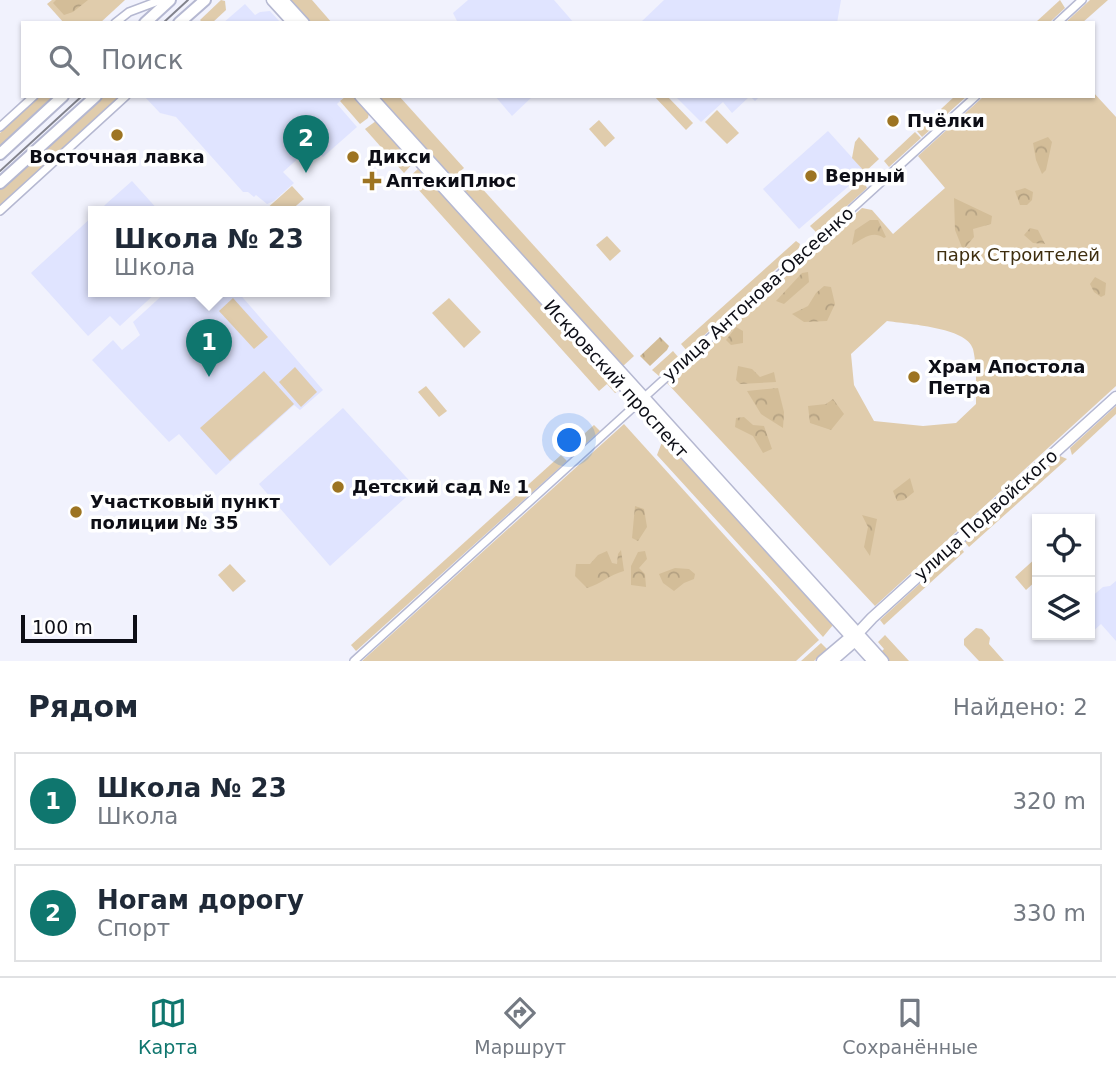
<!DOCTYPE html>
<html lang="ru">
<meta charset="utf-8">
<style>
:root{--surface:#fff;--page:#f6f6f7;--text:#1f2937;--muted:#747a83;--line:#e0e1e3;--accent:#0f766e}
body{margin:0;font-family:"DejaVu Sans",sans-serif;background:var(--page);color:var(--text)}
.controls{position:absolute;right:21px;bottom:21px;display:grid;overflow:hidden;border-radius:0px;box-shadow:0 2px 5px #0004}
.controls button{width:63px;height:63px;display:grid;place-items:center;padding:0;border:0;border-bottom:2px solid var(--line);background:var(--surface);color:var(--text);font:35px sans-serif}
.scale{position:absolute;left:21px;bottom:18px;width:116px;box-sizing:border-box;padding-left:7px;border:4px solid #0d0e16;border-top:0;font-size:19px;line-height:24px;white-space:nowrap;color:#0d0e16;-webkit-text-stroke:5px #fff;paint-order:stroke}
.you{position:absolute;left:570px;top:441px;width:24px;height:24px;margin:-18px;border:5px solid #fff;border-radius:50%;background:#1a73e8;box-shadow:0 0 0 10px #1a73e833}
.badge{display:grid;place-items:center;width:46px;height:46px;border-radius:50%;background:var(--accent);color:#fff;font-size:23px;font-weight:700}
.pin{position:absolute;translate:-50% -58px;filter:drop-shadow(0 2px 4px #0008)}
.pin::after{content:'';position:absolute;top:37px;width:24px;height:21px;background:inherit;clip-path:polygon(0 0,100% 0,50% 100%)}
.popup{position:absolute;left:88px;top:206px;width:242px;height:91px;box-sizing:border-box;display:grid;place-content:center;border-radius:0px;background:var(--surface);filter:drop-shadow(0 2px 5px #0005);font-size:23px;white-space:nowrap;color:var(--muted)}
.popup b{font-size:26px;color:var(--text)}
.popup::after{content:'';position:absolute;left:50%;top:100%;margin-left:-14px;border:14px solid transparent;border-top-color:var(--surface)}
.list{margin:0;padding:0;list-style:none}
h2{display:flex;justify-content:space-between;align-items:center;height:91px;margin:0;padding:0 28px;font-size:30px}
h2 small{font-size:23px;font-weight:400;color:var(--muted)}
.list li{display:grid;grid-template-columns:46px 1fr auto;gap:21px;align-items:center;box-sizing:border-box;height:98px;margin:0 14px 14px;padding:0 14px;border:2px solid var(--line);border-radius:0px}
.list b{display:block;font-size:26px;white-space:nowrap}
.list p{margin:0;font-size:23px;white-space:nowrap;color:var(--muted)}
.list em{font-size:23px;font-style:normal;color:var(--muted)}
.icon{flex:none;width:38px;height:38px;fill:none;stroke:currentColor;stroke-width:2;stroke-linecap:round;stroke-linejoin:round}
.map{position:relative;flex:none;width:1116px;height:661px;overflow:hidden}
.search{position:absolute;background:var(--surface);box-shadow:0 2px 5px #0004;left:21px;right:21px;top:21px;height:77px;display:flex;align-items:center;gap:18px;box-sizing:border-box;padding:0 24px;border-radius:0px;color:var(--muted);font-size:26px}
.sheet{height:315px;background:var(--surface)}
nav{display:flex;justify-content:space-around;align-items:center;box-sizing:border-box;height:98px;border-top:2px solid var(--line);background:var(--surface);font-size:19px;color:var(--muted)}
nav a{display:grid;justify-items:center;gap:4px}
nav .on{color:var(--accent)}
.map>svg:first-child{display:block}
</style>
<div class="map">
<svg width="1116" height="661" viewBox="0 0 1116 661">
<defs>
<pattern id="forest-crowns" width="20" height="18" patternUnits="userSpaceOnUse" patternTransform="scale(1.75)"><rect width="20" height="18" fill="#d3bd98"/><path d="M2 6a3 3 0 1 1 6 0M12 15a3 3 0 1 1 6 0" fill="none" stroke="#b4a182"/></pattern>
</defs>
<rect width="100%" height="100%" fill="#f1f2fd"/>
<g fill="#e0e4ff">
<polygon points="468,0 554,0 574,23 458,23 453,13"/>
<polygon points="664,0 841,0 837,23 640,23"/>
<polygon points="245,4 255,15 260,12 270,11 281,23 223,23"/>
<polygon points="144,96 345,96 337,104 357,127 323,157 312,146 283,172 294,183 274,201 267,204 256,195 254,197 248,192 243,192 176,117 160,113"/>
<polygon points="495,96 533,96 512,116"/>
<polygon points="675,96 760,96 755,101 750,96 732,113 723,102 701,122"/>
<polygon points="828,131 865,172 799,229 763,189"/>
<polygon points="132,181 159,211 99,211 106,204"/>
<polygon points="93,216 94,291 158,291 120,326 110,316 88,336 31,273"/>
<polygon points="167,291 237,291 323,390 300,410 294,405 216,475 179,434 169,442 92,360 113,340 122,350 140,335 133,322"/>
<polygon points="343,408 416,488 330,566 259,484"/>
<polygon points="1116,581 1116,641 1101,624 1090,634 1090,598 1103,587 1110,586"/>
</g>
<g fill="#e0ccac" fill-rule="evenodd">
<polygon points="52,0 125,0 100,23 64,23 47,4"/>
<polygon points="221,0 225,1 226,10 212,23 203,23 200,20"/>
<polygon points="289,0 312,0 332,23 310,23"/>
<polygon points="1060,0 1065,8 1049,23 1036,22"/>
<polygon points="1090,0 1108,0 1082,23 1065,23"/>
<path d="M1093,92L1116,117V386L875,606L667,383L862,208L872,210L893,234L945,188L918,156L984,96H1093ZM887,321C906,324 967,327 973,349C977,365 976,388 976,404L956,423L923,426L874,421L854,385L851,354Z"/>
<polygon points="40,96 58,96 0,149 0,133"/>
<polygon points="102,96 120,96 0,205 0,189"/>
<polygon points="346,96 353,96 369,113 368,118 360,124 340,101"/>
<polygon points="377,96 399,96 464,168 454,177 449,176"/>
<polygon points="654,96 667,96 693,123 686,130"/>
<polygon points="955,96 967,96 946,115 941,109"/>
<polygon points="717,110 739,133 727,144 705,122"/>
<polygon points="939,111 945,117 922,137 917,131"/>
<polygon points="599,120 615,138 605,147 589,129"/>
<polygon points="376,121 414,162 404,173 365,129"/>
<polygon points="915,132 921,138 889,167 884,161"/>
<polygon points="859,137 879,159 865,172 852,158 855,142"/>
<polygon points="419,168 620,390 615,393 607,384 599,391 408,178"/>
<polygon points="468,173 634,356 622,367 458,186 458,182"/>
<polygon points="863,180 867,188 817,233 810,226"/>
<polygon points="292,186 304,199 290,211 264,211"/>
<polygon points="607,236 621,251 610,261 596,245"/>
<polygon points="796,241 800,244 799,248 687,351 681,344"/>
<polygon points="233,298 268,337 254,349 219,311"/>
<polygon points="449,298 481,332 464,348 432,313"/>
<polygon points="673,351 679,358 659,376 652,370"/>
<polygon points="295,367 317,392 301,407 279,382"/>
<polygon points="264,371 294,404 230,461 200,428"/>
<polygon points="426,386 447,411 439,417 418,392"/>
<polygon points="1116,406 1116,414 1072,455 1070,448"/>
<polygon points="624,424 819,640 796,661 362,661"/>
<polygon points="594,425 600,431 572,456 566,450"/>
<polygon points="662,442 666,446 669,444 833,625 823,637 657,455"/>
<polygon points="561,455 567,461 356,651 351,645"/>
<polygon points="1060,456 1067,459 969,547 965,542"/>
<polygon points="960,547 964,552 884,625 880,620"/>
<polygon points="1037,557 1037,580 1026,590 1015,577"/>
<polygon points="230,564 246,581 233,592 218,575"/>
<polygon points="976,628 982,629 990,638 989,644 1004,661 979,661 964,645 964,639"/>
<polygon points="885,635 909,661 889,661 881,652 884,649 878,642"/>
<polygon points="821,643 827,649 814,661 801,661"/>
</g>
<g fill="url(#forest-crowns)">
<polygon points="56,0 88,0 73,12 64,15 53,3"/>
<polygon points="1048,137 1052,142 1046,170 1042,174 1036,160 1033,143"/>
<polygon points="1025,188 1033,192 1032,200 1027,205 1020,205 1015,191"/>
<polygon points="954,198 992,216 991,224 973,229 974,237 963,250 955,230"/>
<path d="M870,220H878L886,237L884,238C872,230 863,239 852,245L855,230Z"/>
<polygon points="1030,228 1038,230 1045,244 1033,243 1024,235"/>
<polygon points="808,272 809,282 784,304 776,301 802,273"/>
<polygon points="1095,277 1106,283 1105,295 1101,297 1094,292 1090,284"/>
<polygon points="824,286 831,287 835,304 827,321 804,322 792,314 808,306 816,293"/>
<polygon points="736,327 743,331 743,343 731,345 726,340"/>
<polygon points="660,337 669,346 667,350 650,366 640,356"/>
<polygon points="738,366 752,369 760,377 774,372 776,382 740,384 736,380"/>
<polygon points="778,388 784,412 783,428 761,414 747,391"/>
<polygon points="833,399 844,414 831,430 810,423 808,406 826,404"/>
<polygon points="744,417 753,425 764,426 772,449 763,453 753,436 735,427 736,418"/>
<polygon points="910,478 914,492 904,500 897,501 893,491"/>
<polygon points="635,506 644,509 647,527 638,541 632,538"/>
<polygon points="862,515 877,519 870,556 864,547 868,527"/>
<path d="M621,550L624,571C609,575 601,584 587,588L575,576L576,564H590L598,555L607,551L612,563L617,564L618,554Z"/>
<polygon points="645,551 647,559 639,568 645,574 646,587 631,585 631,566 638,552"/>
<polygon points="675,568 689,569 695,574 694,579 684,583 674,591 663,583 659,574"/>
</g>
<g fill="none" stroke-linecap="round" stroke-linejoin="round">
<g stroke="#b5b8d1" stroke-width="10">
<g id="minor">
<polyline points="115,23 129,12 161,0"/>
<polyline points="1057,23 1082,0"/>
<polyline points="0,127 34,96"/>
<polyline points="0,211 126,96"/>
<polyline points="354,661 976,96"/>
</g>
</g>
<g stroke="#b5b8d1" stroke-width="13">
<g id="tertiary">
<polyline points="272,0 293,23"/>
<polyline points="283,0 304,23"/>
<polyline points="360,96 873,661"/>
<polyline points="371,96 883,661"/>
<polyline points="822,661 854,634"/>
<polyline points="832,661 855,641 858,633 872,618 1116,397"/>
</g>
</g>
<g stroke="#b5b8d1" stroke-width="14">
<g id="secondary">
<polyline points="145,23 170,0"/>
<polyline points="179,23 205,0"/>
<polyline points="0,154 63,96"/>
<polyline points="0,183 96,96"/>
</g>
</g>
<use href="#minor" stroke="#fff" stroke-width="7"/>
<use href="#tertiary" stroke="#fff" stroke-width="10"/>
<use href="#secondary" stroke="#fff" stroke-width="10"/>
<g stroke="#82838d" stroke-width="2">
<polyline points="163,23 188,0"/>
<polyline points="0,171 82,96"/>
</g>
</g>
<g fill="#9d7422" stroke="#fff" stroke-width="2.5">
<circle cx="893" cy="121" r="7"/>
<circle cx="117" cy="135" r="7"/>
<circle cx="353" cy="157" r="7"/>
<circle cx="811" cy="176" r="7"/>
<path d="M368.5 170.5h7v7h7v7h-7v7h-7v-7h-7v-7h7z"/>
<circle cx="914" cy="377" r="7"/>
<circle cx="338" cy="487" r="7"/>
<circle cx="76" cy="512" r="7"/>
</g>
<g text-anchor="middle" stroke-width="7" stroke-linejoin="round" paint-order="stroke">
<g font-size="18" font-weight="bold" fill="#0d0e16" stroke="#fff" text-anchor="start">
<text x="907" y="127">Пчёлки</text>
<text x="117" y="163" text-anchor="middle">Восточная лавка</text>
<text x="367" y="163">Дикси</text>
<text x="825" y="182">Верный</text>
<text x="386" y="187">АптекиПлюс</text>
<text x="928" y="373">Храм Апостола<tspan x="928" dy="21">Петра</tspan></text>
<text x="352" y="493">Детский сад № 1</text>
<text x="90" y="508">Участковый пункт<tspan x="90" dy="21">полиции № 35</tspan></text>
</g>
<g font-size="18" fill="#3e2e0f" stroke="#fff">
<text x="1018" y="261">парк Строителей</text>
</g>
<g font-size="18" fill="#0d0e16" stroke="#fff">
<text transform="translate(758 294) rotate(-42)" y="6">улица Антонова-Овсеенко</text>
<text transform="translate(616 379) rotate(48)" y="6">Искровский проспект</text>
<text transform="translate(986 515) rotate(-42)" y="6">улица Подвойского</text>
</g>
</g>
</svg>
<div class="controls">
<button><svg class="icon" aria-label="locate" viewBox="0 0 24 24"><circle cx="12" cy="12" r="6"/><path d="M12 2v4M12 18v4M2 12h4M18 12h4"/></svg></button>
<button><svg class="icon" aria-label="layers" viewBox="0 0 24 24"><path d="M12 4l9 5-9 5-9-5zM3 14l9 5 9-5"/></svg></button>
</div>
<div class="scale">100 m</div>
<div class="you"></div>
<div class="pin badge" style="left:209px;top:377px">1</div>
<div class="popup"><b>Школа № 23</b>Школа</div>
<div class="pin badge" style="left:306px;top:173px">2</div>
<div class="search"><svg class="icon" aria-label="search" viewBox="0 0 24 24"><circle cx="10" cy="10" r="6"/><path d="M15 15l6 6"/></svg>Поиск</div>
</div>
<section class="sheet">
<h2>Рядом<small>Найдено: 2</small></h2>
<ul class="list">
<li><span class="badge">1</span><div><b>Школа № 23</b><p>Школа</p></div><em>320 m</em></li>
<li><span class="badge">2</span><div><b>Ногам дорогу</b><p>Спорт</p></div><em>330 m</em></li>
</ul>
</section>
<nav>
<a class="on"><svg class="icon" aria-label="map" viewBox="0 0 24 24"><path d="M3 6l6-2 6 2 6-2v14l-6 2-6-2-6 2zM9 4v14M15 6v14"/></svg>Карта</a>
<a><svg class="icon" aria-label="directions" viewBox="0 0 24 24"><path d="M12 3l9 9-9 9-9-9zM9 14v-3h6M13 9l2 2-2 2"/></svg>Маршрут</a>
<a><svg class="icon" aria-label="saved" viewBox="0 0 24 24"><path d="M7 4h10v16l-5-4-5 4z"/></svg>Сохранённые</a>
</nav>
